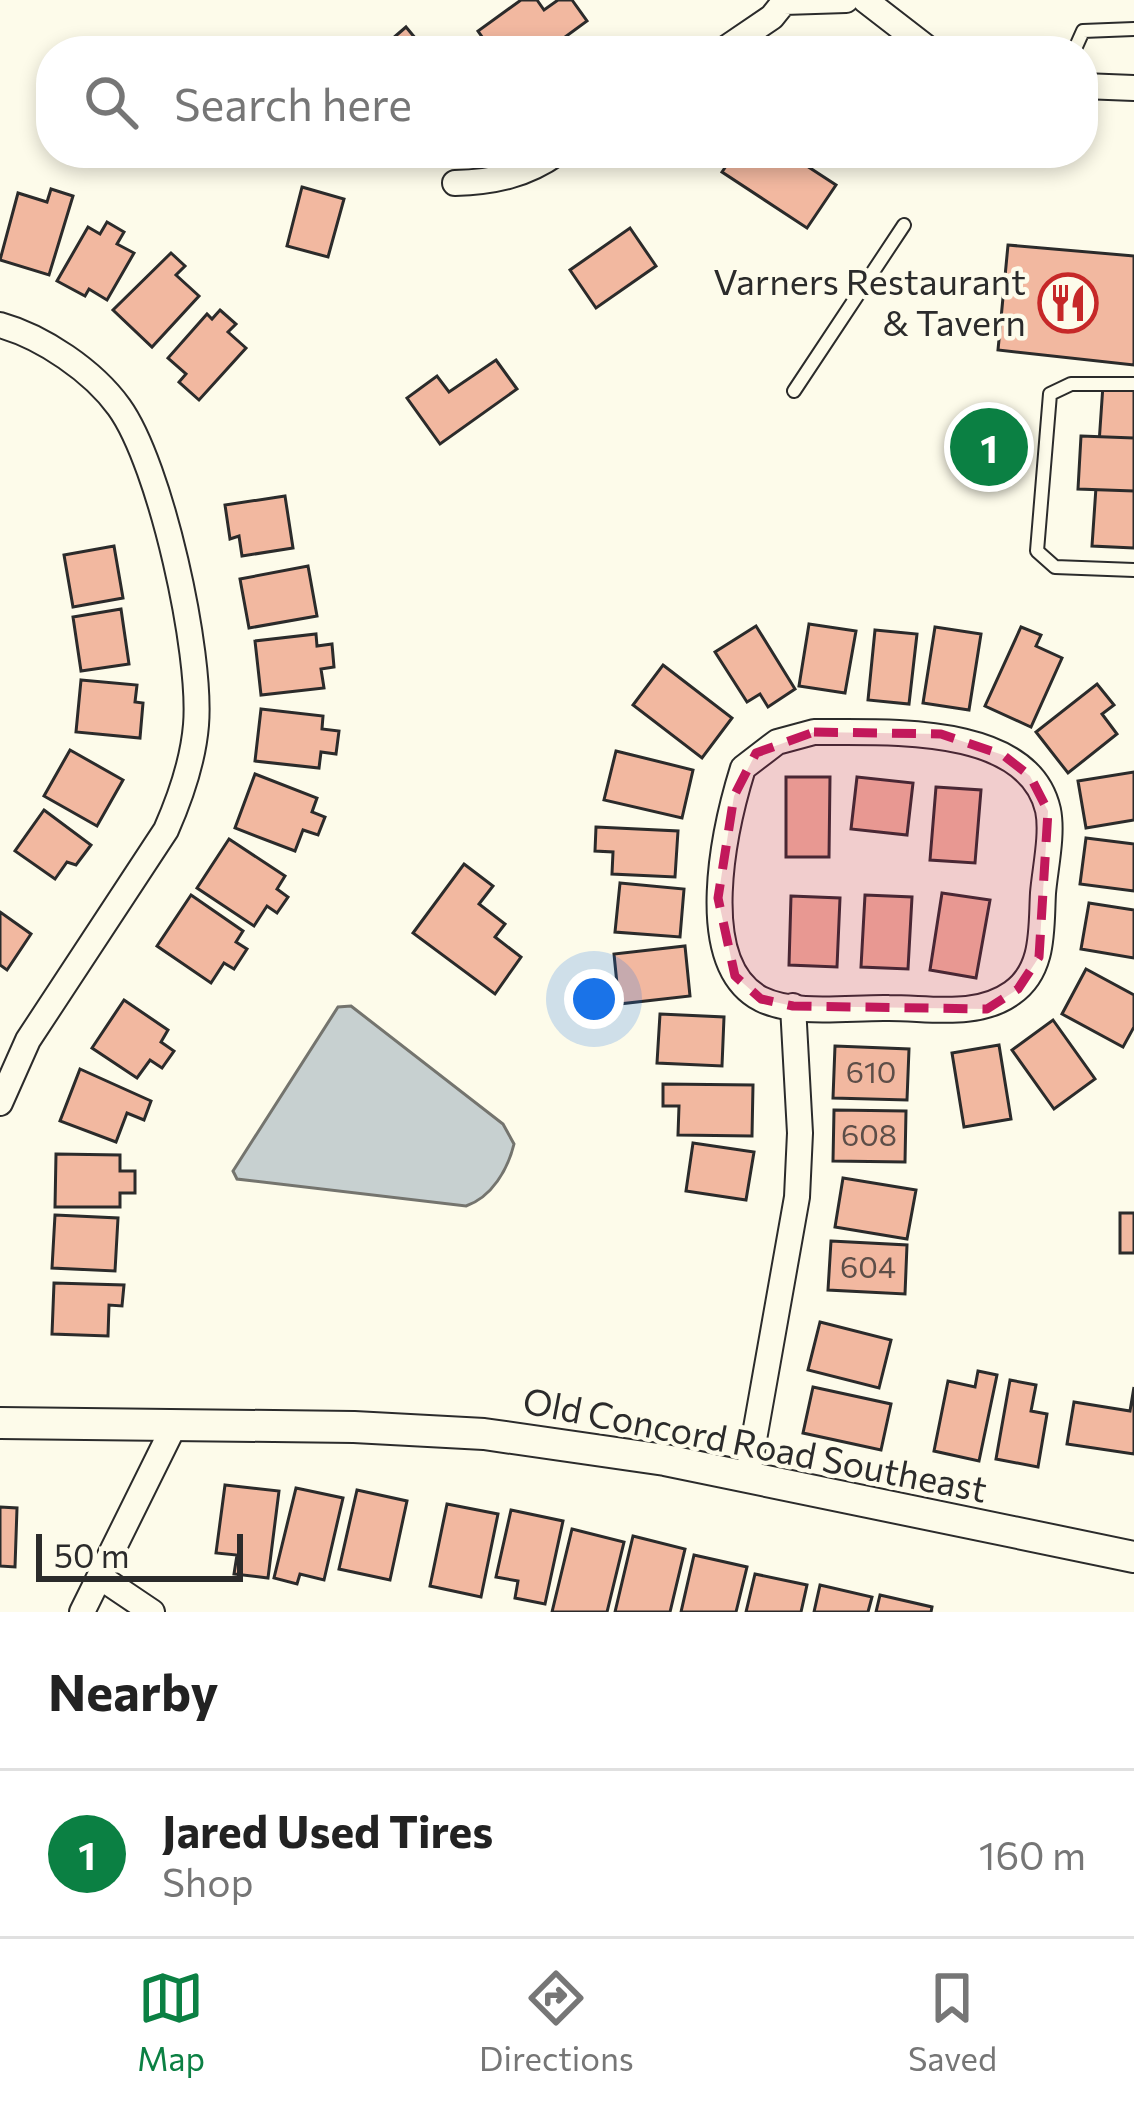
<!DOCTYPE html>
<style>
:root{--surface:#fff;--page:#f2f2f2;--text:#222;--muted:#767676;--line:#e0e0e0;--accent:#0b8043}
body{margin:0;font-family:Commissioner,sans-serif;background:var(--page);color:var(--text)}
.scale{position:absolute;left:36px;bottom:30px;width:207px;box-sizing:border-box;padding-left:12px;border:6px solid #2b2b2b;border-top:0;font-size:33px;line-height:42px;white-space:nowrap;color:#2b2b2b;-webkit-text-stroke:9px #fdfbea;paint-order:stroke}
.you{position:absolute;left:594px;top:999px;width:42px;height:42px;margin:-30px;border:9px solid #fff;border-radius:50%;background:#1a73e8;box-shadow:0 0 0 18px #1a73e833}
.badge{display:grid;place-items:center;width:78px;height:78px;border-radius:50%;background:var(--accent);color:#fff;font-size:39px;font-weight:700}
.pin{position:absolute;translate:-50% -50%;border:6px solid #fff;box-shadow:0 3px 12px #0006}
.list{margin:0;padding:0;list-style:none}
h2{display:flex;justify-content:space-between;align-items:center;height:156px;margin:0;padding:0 48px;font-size:51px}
h2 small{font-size:39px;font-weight:400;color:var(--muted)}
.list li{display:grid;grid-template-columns:78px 1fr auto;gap:36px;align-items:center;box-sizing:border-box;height:168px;padding:0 48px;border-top:3px solid var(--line)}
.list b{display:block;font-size:45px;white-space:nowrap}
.list p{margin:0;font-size:39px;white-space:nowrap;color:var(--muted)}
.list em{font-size:39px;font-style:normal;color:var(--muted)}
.icon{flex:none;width:66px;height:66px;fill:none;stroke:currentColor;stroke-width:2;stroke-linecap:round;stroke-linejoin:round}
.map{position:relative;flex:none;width:1134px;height:1612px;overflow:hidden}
.search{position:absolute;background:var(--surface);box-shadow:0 6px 18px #0003;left:36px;right:36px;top:36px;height:132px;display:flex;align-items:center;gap:30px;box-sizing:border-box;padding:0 42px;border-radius:48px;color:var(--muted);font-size:45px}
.sheet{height:324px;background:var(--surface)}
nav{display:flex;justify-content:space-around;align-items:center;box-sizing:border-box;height:168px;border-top:3px solid var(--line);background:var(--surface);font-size:33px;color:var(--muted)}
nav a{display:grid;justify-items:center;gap:6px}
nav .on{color:var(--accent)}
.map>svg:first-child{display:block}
</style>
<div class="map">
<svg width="1134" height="1612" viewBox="0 0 1134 1612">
<rect width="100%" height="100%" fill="#fdfbea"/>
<path fill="#c7d0d0" stroke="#74746e" stroke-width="3" d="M351,1006L503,1124L514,1144C508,1169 492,1197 466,1206L237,1179L233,1171L338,1007Z"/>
<g fill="#f2b8a0" stroke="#2b2b2b" stroke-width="3">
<polygon points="521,0 537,0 544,10 558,0 572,0 587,21 546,51 492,51 478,31"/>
<polygon points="406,27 426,51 378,51"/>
<polygon points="735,153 787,153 836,185 807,228 722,172"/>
<polygon points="302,187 344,199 328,257 287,246"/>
<polygon points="51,189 73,196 49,275 0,260 18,193 47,202"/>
<polygon points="107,222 124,232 117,244 134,253 107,300 89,289 85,296 57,281 88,227 100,234"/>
<polygon points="630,228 656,266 596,308 570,270"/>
<polygon points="1008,245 1134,256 1134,365 998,350"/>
<polygon points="171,253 185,266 176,275 199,296 152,347 113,310"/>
<polygon points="220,310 236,324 228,332 246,348 199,400 179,382 186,374 168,358 207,314 212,319"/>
<polygon points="496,360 517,389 440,444 407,398 437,376 449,392"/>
<polygon points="1103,385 1134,387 1134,548 1092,546"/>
<polygon points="974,424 1005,426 1002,474 971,472"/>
<polygon points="1081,436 1134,438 1134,491 1078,489"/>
<polygon points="285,496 293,548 242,556 239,536 230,539 225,505"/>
<polygon points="114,546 123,598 73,607 64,555"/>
<polygon points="308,566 317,616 249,628 240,579"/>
<polygon points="121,609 129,664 81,671 73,617"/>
<polygon points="809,624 856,631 845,693 799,686"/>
<polygon points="756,626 795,689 768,707 760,694 747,702 715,652"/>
<polygon points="935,627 981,634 969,710 923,703"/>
<polygon points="1021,627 1041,635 1036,646 1062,658 1031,727 985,706"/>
<polygon points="875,630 917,634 909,704 868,700"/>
<polygon points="316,634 317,646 332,644 334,667 321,669 324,688 261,695 255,641"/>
<polygon points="663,665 732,718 702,758 633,705"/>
<polygon points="81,680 137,685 135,702 143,703 140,738 76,732"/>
<polygon points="1097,684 1114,705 1102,714 1117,734 1068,773 1036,732"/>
<polygon points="261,709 323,716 322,729 339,731 336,754 321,752 319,768 255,761"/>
<polygon points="70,750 123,780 97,826 44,796"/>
<polygon points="616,751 693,770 682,818 604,800"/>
<polygon points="1134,772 1134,820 1086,828 1078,781"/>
<polygon points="255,774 317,798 312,812 325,817 318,835 303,830 295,851 235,828"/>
<polygon points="786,777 830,777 829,857 786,857"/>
<polygon points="857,777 913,783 907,835 851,829"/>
<polygon points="936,787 981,790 975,863 930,860"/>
<polygon points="44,810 91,845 76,865 67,862 55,879 15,851"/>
<polygon points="596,827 678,831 675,877 612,874 613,852 595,851"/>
<polygon points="1086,838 1134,844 1134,891 1080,884"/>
<polygon points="229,839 285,876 277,889 288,897 277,913 267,906 254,926 197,888"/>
<polygon points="464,864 493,886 479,904 505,924 495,937 521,957 495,994 413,933"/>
<polygon points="620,883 684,889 680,937 615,932"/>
<polygon points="942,893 990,900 976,978 930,970"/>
<polygon points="191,895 243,931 236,942 247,949 234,969 224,963 211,983 157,946"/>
<polygon points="865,895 912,897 908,969 861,967"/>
<polygon points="791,896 840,898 837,967 789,965"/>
<polygon points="1089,903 1134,910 1134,958 1081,949"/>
<polygon points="0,912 31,934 7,970 0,965"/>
<polygon points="685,946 690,996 619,1004 614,954"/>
<polygon points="1086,969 1134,995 1134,1027 1123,1047 1062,1014"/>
<polygon points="124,1000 168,1030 161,1042 174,1051 162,1068 150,1060 137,1078 92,1048"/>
<polygon points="660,1014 724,1017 722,1066 657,1063"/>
<polygon points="1053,1020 1095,1079 1054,1109 1012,1050"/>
<polygon points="999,1045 1011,1119 964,1127 952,1053"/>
<polygon points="835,1046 909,1049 907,1100 833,1098"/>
<polygon points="80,1069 151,1101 144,1120 127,1113 116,1142 60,1121"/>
<polygon points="663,1084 753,1085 752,1136 678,1135 679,1106 663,1106"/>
<polygon points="834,1110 906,1111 905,1162 833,1161"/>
<polygon points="693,1143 754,1152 746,1200 686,1191"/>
<polygon points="56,1154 120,1155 120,1171 135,1171 135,1193 120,1193 120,1207 55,1207"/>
<polygon points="843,1178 916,1190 907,1239 835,1227"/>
<rect x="1120" y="1213" width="14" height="40"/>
<polygon points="55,1215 118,1218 115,1271 52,1268"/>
<polygon points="831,1241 907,1245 905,1294 828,1290"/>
<polygon points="54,1283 124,1285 122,1306 109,1305 108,1336 52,1334"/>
<polygon points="820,1322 891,1340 879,1388 808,1370"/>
<polygon points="978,1371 997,1375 979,1461 934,1451 948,1381 975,1387"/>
<polygon points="1010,1380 1036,1385 1031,1411 1047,1414 1038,1467 996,1459"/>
<polygon points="813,1387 891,1404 881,1450 803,1433"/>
<polygon points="1134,1387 1134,1454 1067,1444 1074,1402 1130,1411"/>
<polygon points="225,1485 279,1491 268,1578 234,1574 237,1555 216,1553"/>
<polygon points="296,1488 343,1498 324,1580 300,1574 297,1584 274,1578"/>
<polygon points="357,1490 407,1501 390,1580 339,1569"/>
<polygon points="447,1504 498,1514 481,1597 430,1586"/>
<polygon points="0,1507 17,1508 15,1567 0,1566"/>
<polygon points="511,1510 563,1521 545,1604 515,1598 518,1581 496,1577"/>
<polygon points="572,1529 624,1542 607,1612 552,1612"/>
<polygon points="633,1536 685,1549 670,1612 615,1612"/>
<polygon points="694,1555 747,1567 736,1612 681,1612"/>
<polygon points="755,1574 807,1585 801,1612 746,1612"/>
<polygon points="820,1585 872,1597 868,1612 814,1612"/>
<polygon points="880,1595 932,1607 931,1612 876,1612"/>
</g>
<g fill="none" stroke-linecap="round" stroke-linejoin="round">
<g stroke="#2b2b2b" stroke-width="16">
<g id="service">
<polyline points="1074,51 1083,31 1134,29"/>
<polyline points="1134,384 1071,384 1050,394 1037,551 1055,567 1134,570"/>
<polyline points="794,391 904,225"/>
</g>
</g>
<g stroke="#2b2b2b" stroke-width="28">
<g id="minor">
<polyline points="865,0 931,51"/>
<polyline points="722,51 772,17 784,2 846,0"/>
<polyline points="1083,86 1134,88"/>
<path d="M455,183C494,182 526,175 557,153"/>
<path d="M0,325C43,337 93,371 119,407C161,465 202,653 196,725C193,762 181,796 166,830L28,1040L0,1103"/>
<path d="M814,732C881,733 1028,722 1048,810C1053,834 1045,869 1043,893C1041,928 1045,970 1012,993C977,1018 931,1008 889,1008C851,1007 795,1016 761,999C693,963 725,826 743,768L777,742Z"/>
<polyline points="747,1479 797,1197 800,1133 793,1006"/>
<polyline points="100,1577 152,1612"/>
<polyline points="82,1612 174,1426"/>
</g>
</g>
<g stroke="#2b2b2b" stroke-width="34">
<polyline id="tertiary" points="0,1423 354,1427 484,1434 665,1460 1134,1557"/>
</g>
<use href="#service" stroke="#fdfbea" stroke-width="12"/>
<use href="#minor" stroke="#fdfbea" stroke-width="24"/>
<use href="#tertiary" stroke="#fdfbea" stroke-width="30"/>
</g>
<path fill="#c2185b" fill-opacity="0.2" stroke="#c2185b" stroke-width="9" stroke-dasharray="24 15" stroke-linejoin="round" d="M814,732L941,734L1003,755L1030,776L1048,811L1039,957L1018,989L987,1009L793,1006L761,999L735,976L718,898L734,796L756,753Z"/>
<defs>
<g id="restaurant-ring" transform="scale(3)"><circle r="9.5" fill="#fdfbea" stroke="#c62828" stroke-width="1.5"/><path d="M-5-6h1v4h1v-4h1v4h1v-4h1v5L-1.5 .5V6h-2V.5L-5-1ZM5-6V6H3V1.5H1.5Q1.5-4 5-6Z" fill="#c62828"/></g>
</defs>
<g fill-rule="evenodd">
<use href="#restaurant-ring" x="1068" y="303"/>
</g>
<g text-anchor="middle" stroke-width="9" stroke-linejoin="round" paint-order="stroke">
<g font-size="30" fill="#5d4e48">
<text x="871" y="1083">610</text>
<text x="869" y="1146">608</text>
<text x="868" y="1278">604</text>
</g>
<g font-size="36" fill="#2b2b2b" stroke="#fdfbea" text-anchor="end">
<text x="1026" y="295">Varners Restaurant<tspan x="1026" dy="41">&amp; Tavern</tspan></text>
</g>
<g font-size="36" fill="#2b2b2b" stroke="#fdfbea">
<text transform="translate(755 1445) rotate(11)" y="13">Old Concord Road Southeast</text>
</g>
</g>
</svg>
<div class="scale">50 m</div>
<div class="you"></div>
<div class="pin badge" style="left:989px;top:447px">1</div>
<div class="search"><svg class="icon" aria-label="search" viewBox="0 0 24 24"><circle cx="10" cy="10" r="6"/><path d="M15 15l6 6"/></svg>Search here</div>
</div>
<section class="sheet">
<h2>Nearby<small></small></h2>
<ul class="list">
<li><span class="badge">1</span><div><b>Jared Used Tires</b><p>Shop</p></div><em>160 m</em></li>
</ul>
</section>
<nav>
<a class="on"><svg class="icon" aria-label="map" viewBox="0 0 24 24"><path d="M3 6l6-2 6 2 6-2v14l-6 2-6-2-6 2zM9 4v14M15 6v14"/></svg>Map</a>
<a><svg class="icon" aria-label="directions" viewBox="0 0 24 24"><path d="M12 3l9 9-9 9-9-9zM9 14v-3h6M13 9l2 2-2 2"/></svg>Directions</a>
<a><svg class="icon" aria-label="saved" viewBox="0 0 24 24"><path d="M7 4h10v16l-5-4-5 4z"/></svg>Saved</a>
</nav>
